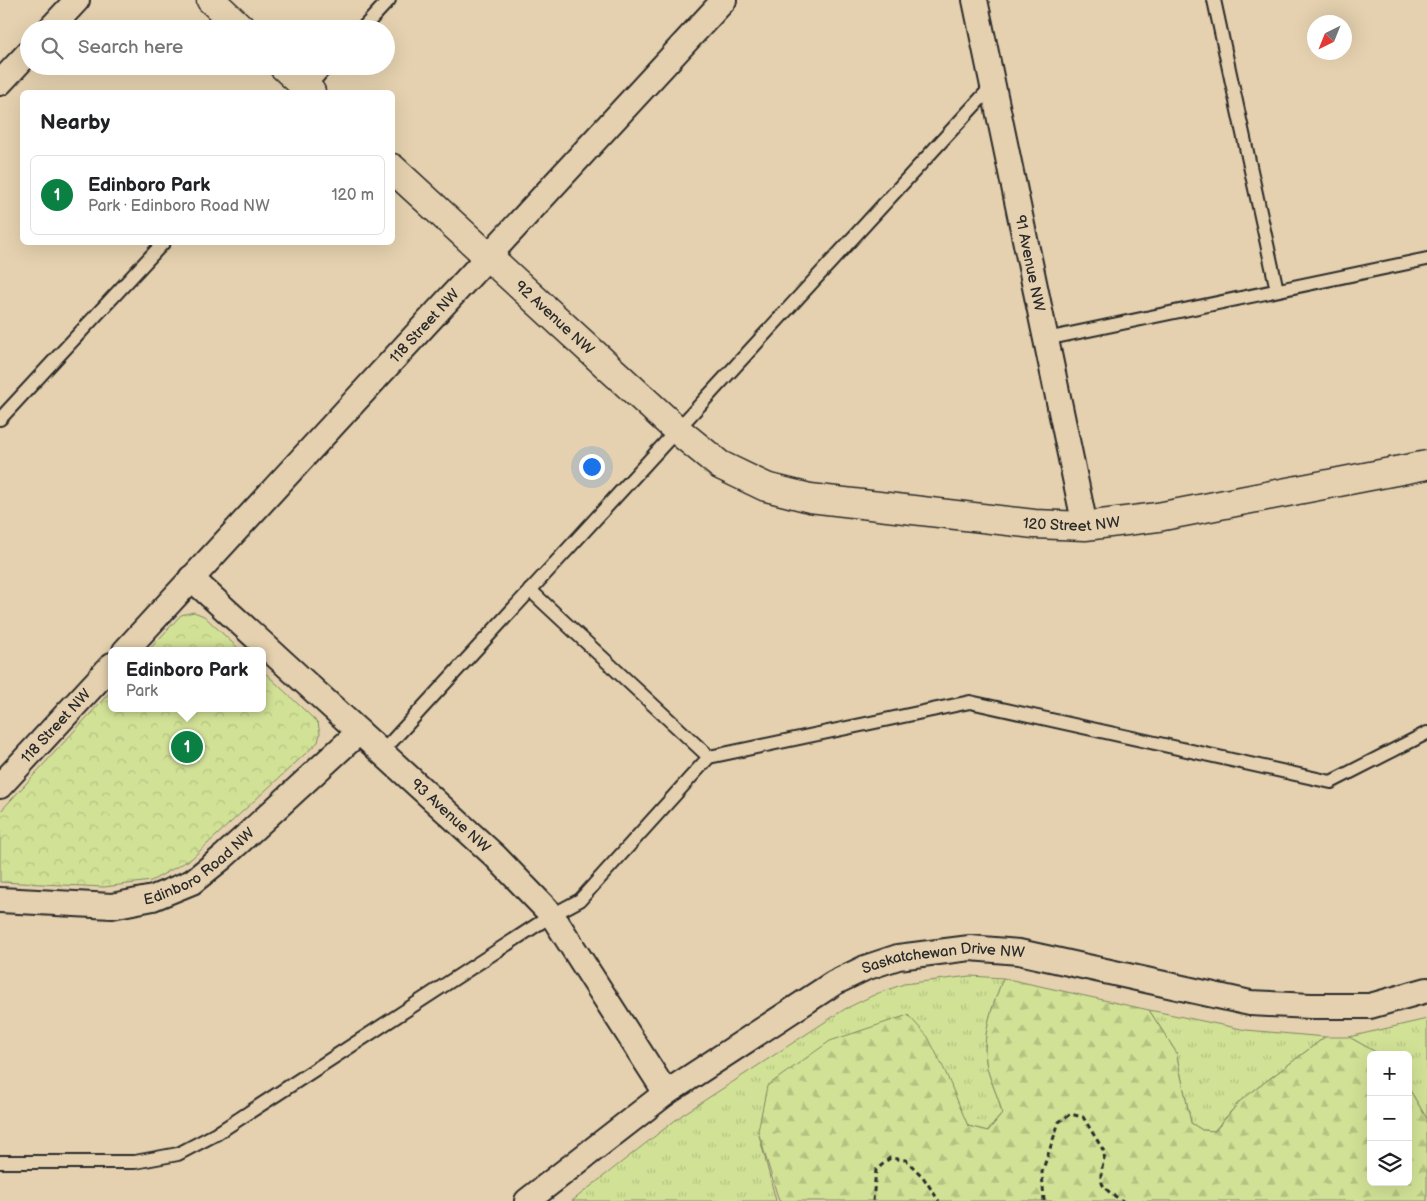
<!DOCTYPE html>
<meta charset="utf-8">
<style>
:root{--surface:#fff;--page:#f6f6f6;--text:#202124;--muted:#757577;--line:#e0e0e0;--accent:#0b8043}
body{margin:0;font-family:"Balsamiq Sans",sans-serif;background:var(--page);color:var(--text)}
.controls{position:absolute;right:15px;bottom:15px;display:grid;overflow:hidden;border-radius:8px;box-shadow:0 5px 20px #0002}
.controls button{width:45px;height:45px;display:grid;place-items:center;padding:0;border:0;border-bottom:1px solid var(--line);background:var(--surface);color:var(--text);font:25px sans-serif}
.compass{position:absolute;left:1307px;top:15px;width:45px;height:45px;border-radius:50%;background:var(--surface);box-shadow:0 5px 20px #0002;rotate:223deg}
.you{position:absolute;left:591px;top:466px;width:18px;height:18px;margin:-12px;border:4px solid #fff;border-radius:50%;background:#1a73e8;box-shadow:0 0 0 8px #1a73e833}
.badge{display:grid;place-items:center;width:32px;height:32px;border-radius:50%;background:var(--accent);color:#fff;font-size:16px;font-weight:700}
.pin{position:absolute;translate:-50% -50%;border:2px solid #fff;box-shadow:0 1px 5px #0006}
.popup{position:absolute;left:108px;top:647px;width:158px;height:65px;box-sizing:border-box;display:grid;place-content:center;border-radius:8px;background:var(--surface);filter:drop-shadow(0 1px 4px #0005);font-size:16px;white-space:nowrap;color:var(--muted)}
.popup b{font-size:19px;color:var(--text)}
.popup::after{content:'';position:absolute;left:50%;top:100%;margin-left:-10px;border:10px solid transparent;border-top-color:var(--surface)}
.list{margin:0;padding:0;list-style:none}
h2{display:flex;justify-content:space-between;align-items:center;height:65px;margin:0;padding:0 20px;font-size:21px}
h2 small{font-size:16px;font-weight:400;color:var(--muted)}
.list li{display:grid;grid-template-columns:32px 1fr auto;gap:15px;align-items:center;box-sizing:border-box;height:80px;margin:0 10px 10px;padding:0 10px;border:1px solid var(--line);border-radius:8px}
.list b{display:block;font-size:19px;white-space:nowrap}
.list p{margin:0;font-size:16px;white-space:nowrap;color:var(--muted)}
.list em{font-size:16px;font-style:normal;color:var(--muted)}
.icon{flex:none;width:28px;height:28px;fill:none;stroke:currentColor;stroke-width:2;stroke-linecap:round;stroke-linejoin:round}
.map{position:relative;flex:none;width:1427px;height:1201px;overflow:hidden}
.search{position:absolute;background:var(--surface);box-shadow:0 5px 20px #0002;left:20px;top:20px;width:375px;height:55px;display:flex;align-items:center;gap:12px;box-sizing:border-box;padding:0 18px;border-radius:28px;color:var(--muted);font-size:19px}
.panel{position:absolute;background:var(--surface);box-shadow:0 5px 20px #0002;left:20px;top:90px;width:375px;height:155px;border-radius:8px}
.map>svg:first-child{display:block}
</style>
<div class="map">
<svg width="1427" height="1201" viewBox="0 0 1427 1201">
<defs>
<pattern id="grass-tufts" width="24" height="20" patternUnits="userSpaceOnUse" patternTransform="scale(1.25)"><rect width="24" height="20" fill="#d1e296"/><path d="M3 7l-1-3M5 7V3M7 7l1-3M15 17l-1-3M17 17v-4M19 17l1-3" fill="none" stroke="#b4c281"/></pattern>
<pattern id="forest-firs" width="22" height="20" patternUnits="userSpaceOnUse" patternTransform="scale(1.25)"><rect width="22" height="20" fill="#d1e296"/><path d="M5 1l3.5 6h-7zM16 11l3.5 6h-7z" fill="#b4c281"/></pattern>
<pattern id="park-crowns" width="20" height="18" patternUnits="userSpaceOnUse" patternTransform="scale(1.25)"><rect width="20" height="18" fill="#d1e296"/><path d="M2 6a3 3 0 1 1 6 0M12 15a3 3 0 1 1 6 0" fill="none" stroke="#b4c281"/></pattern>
</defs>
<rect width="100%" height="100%" fill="#e5d1af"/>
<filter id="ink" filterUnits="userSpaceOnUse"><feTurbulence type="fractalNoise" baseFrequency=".02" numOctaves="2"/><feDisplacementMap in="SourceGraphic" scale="10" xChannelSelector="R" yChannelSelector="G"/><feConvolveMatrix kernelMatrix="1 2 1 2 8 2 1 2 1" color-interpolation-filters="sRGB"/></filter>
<g filter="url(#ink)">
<g fill="url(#grass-tufts)" stroke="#7e8660">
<path d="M970,976L1003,978C993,1006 982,1031 986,1061C988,1079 999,1095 1002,1114L987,1131L968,1126L959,1107L758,1131L776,1201H572L682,1115L845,1009L876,994L904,984Z"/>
<polygon points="1149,1010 1246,1030 1325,1037 1240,1101 1214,1131 1202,1130 1191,1123 1176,1052"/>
<polygon points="1427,1019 1427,1119 1408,1087 1408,1055 1381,1055 1349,1037"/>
</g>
<path fill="url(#forest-firs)" stroke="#7e8660" d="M1003,978L1149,1010L1176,1052L1191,1123L1202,1130L1215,1131L1240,1101L1325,1037H1349L1381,1055H1371V1182H1408V1087L1427,1119V1201H779L758,1131L767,1086L830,1041L908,1015L928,1037L945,1071L968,1126L988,1131L1002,1114C999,1095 988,1079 986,1061C982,1031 993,1006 1003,978Z"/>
<g fill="url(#park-crowns)" stroke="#7e8660">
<polygon points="194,612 204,616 241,651 148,651 181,615"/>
<polygon points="262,670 318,723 320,733 318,742 191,859 151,881 104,887 0,882 0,812 112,690 112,708 262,708"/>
</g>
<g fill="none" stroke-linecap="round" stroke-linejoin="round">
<g stroke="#2b2b2b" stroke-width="16">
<g id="lane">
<polyline points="1214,0 1277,290"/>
<polyline points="362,29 389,0"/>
<polyline points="305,91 327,66"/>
<polyline points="1046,339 1427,259"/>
<polyline points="0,419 164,242"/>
<polyline points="530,590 709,757"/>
<polyline points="382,752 993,85"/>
<polyline points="0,1162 135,1162 178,1154 216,1134 552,915 580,900 709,757 970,702 1331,782 1427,733"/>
</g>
</g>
<g stroke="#2b2b2b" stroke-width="28">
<g id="street">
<path id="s1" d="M975,0L1085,526"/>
<polyline points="50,29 77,0"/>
<polyline points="0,83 29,52"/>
<path id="s2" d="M191,578L495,856L552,915L666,1093"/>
<path id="s3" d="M125,651L724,0"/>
<path id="s4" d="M0,786L112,665"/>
<path id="s5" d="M0,900L112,906L153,898L192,882L223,857L359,732"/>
<path id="s6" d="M527,1201L666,1093L834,983L865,968L898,957L970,948L1019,952L1250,1003L1311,1006H1370L1427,990"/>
</g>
</g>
<g stroke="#2b2b2b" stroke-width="31">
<g id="secondary">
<polyline points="211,0 242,29"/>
<polyline points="283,66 311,92"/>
<path id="s7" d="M392,168L677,430L720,465L766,487L810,498L1034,524L1085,526L1158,517L1427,465"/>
</g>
</g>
<g stroke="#2b2b2b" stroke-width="3" stroke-dasharray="5 4" stroke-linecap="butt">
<polyline points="873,1201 876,1170 890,1158 906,1160 923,1177 939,1201"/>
<path d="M1044,1201L1042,1172L1059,1122L1070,1114L1083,1117L1105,1153C1099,1182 1096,1185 1123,1201"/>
</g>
<use href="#lane" stroke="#e5d1af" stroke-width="12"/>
<use href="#street" stroke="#e5d1af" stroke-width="24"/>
<use href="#secondary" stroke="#e5d1af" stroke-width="28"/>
</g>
</g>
<g text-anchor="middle" stroke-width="4" stroke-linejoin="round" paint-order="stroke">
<g font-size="15" fill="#2b2b2b" stroke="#e5d1af">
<text dy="5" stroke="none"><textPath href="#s1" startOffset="269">91 Avenue NW</textPath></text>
<text dy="5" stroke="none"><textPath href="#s7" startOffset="221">92 Avenue NW</textPath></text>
<text dy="5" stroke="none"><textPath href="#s3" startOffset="442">118 Street NW</textPath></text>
<text dy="5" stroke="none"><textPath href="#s7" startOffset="802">120 Street NW</textPath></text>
<text dy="5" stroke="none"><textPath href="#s4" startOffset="82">118 Street NW</textPath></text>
<text dy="5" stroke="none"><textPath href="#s2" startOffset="352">93 Avenue NW</textPath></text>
<text dy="5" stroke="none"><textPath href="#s5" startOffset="210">Edinboro Road NW</textPath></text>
<text dy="5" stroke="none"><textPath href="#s6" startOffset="491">Saskatchewan Drive NW</textPath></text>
</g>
</g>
</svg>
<div class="controls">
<button>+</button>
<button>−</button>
<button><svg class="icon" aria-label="layers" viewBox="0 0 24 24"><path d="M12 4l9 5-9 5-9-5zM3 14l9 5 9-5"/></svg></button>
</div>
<svg class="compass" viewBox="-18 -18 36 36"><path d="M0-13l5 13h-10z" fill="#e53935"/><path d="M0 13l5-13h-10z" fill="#757577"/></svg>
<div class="you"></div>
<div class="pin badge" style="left:187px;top:747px">1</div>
<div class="popup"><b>Edinboro Park</b>Park</div>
<div class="search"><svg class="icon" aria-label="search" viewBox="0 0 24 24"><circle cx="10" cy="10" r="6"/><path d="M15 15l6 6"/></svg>Search here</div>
<section class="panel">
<h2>Nearby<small></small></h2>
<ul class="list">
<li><span class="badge">1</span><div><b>Edinboro Park</b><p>Park · Edinboro Road NW</p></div><em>120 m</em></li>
</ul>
</section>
</div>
